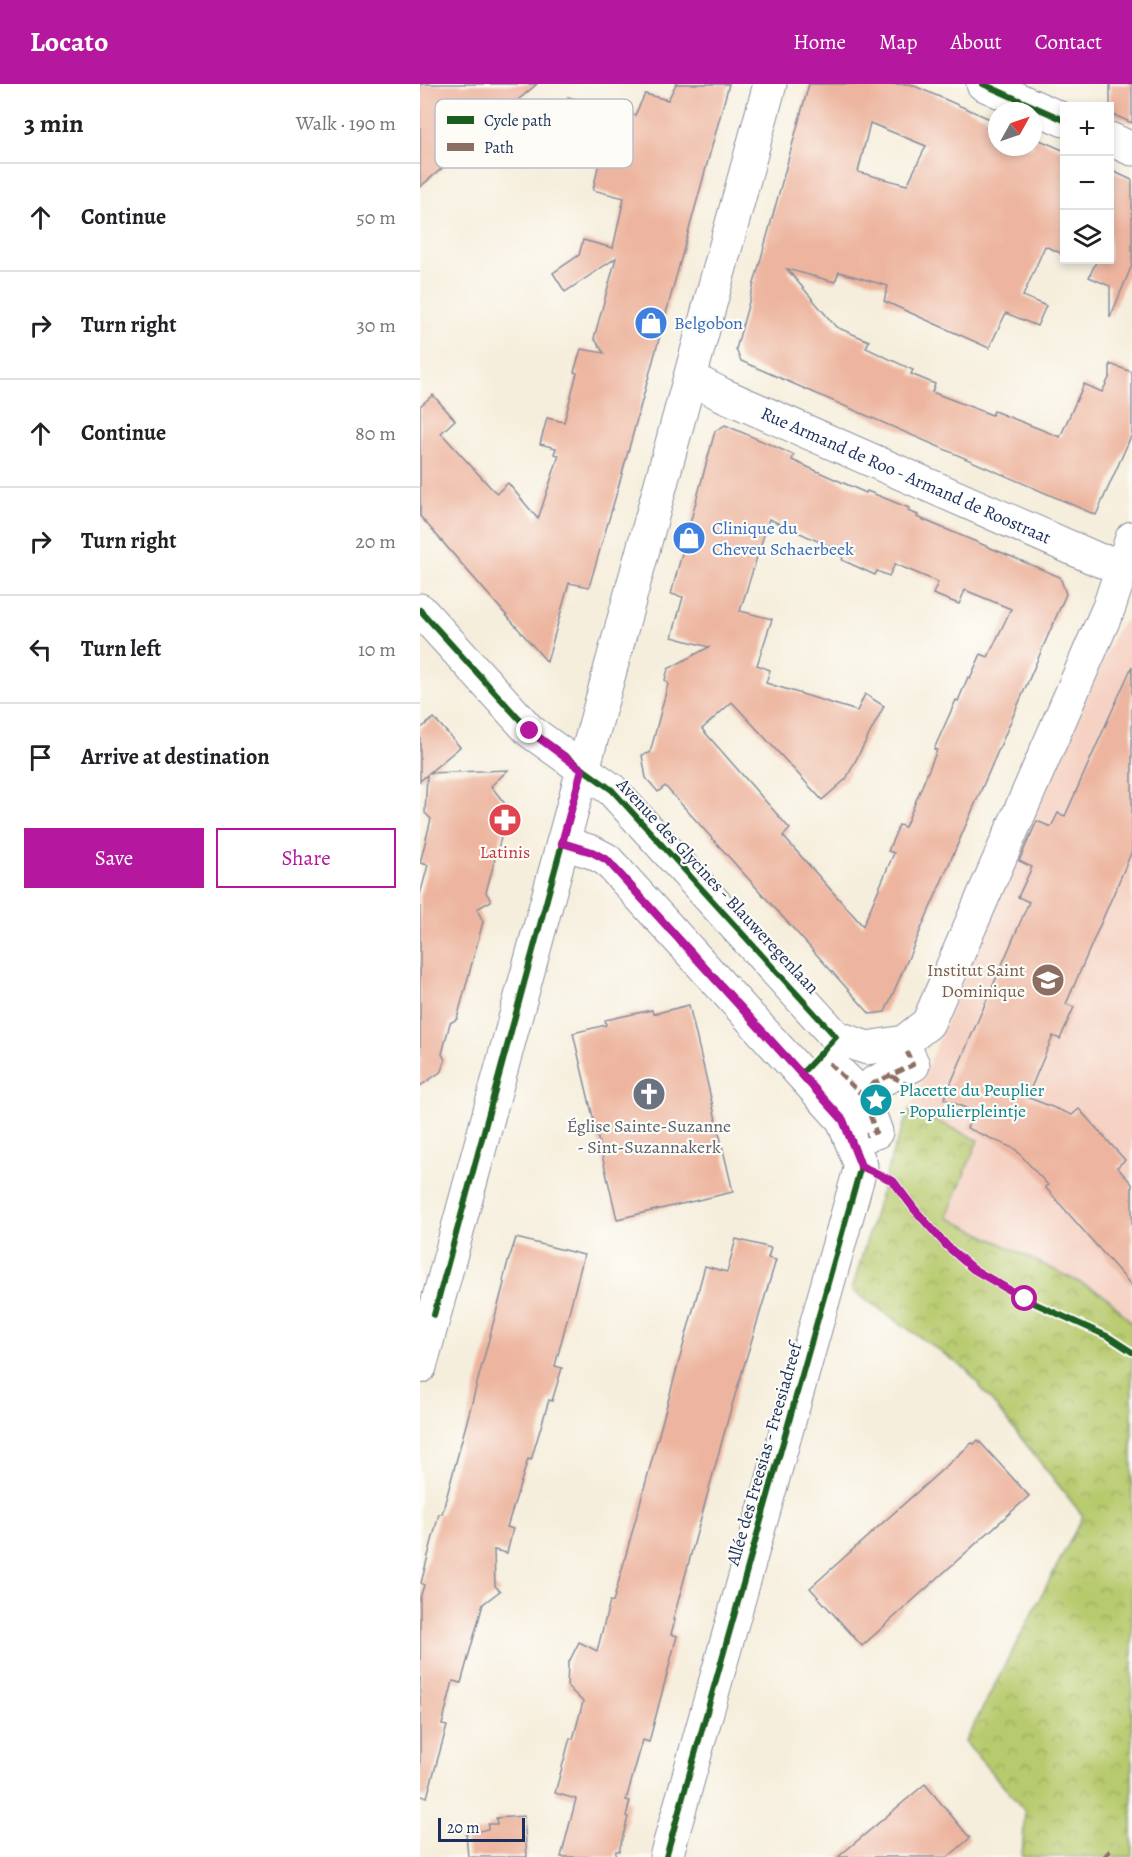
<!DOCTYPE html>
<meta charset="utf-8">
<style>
:root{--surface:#fff;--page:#f6f6f6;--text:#202124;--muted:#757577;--line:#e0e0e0;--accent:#b5179e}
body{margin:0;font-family:Alegreya,serif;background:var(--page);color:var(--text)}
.controls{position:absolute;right:18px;top:18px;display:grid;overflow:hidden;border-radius:0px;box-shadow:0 3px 9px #0003}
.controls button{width:54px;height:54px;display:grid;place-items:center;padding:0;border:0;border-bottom:2px solid var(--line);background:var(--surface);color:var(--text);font:30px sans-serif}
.compass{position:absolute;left:568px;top:18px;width:54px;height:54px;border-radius:50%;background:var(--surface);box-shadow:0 3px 9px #0003;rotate:50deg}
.scale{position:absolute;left:18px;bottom:15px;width:87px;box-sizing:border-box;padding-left:6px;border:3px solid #1b2f5e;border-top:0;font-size:16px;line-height:21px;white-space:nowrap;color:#1b2f5e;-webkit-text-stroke:4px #fdfcf7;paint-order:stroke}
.stop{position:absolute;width:18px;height:18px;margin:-14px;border:4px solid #b5179e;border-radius:50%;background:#fff}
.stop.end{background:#b5179e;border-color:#fff;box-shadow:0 2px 6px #0008}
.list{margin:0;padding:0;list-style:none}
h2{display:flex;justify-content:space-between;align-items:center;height:78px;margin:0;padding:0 24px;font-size:26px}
h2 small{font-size:20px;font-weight:400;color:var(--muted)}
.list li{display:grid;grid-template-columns:39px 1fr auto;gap:18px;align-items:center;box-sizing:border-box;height:108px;padding:0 24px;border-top:2px solid var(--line)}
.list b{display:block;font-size:22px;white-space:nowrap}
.list em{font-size:20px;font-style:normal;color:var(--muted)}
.actions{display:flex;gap:12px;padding:18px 24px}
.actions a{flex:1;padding:14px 0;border:2px solid var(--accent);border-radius:0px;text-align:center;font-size:21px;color:var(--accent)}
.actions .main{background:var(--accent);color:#fff}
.icon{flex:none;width:33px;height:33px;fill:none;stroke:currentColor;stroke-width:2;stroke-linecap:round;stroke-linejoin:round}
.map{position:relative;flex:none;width:712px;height:1773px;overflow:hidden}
header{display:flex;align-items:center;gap:36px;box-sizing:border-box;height:84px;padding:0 30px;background:var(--accent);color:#fff}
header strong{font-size:28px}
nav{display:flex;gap:33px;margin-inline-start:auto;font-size:21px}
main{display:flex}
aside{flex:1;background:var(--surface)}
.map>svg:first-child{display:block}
</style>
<header>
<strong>Locato</strong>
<nav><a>Home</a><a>Map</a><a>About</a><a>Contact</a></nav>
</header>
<main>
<aside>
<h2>3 min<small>Walk · 190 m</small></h2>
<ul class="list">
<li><svg class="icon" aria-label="ahead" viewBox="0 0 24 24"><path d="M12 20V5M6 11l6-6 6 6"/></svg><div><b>Continue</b></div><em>50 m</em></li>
<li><svg class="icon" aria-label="right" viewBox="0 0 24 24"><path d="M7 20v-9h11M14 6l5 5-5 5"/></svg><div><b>Turn right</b></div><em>30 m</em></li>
<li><svg class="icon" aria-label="ahead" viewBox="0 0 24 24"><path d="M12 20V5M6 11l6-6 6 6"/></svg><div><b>Continue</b></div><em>80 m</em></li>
<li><svg class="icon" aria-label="right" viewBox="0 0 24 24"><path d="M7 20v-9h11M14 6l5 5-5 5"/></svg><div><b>Turn right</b></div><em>20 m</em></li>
<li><svg class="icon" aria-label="left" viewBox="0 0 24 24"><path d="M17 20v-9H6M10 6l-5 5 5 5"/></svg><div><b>Turn left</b></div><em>10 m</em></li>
<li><svg class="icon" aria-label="arrive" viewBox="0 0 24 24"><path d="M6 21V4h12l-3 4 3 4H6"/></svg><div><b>Arrive at destination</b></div></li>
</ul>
<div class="actions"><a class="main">Save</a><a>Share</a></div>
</aside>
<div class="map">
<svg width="712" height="1773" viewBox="0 0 712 1773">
<defs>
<pattern id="park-crowns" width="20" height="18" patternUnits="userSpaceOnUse" patternTransform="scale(1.5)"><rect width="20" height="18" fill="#b7ca6d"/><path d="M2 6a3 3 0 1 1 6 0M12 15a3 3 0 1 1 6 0" fill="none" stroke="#94a45d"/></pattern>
</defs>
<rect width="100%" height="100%" fill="#fdfcf7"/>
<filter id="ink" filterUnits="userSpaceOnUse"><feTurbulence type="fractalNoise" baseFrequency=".0167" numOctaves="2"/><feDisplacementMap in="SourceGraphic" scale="12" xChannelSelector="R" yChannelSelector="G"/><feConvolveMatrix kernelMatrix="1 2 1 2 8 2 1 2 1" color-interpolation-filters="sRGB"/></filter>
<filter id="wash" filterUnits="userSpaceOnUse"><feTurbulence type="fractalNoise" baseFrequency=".008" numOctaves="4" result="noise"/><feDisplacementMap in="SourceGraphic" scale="24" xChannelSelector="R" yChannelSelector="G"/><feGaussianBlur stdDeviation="1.35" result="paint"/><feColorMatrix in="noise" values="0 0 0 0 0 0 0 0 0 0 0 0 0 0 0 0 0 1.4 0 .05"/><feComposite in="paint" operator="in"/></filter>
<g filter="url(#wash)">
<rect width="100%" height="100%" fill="#f6eedc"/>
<polygon fill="#f5d2c3" points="712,532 712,1239 689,1215 679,1208 527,1133 558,1057 490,1025 575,820 698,543"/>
<polygon fill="url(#park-crowns)" stroke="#697c66" stroke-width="1.5" points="490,1025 558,1056 527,1133 679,1208 689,1215 712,1239 712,1773 602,1773 605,1727 545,1658 663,1432 547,1286 432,1206 472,1071"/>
<g id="blocks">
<g fill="#edb59f" fill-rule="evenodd">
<polygon points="0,0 117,0 69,40 66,36 19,65 28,79 0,103"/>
<polygon points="256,0 309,0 197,408 169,503 149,499 127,578 0,432 0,322 13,311 35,336 21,349 72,405 77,409 88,399 118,435 139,371 134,370 136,364 120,360 127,334 144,338 157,289 154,288 161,265 184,269 174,254 196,174 145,208 133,189 159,171 163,156 193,164 204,114 173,106 182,65 148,13 215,31 225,10 248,16"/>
<path d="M389,0H490L577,38V63H613V53L645,67V171L625,162L603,212L626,222L617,242L586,229L569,264L464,217L468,202L419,188L415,198L367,185L416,243L449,257L446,264L493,286L491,290L515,300L512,308L572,331L574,327L640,353L664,300L682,308L690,292V280L712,288V350L676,431L321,277L316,265ZM450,39L506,62L487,101L438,88Z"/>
<polygon points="690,0 712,0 712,39 690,29"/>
<polygon points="690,86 712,96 712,181 690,234 690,202 669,193 677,176 690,176"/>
<path d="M305,341L374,371L372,376L446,409L447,407L489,424L488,427L498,431L497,433L640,493L646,510L465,928L450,930L245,702L238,708L226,694L222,671L230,669L248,600L245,596L248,585L289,563L252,553L263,513L251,510L295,347ZM349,435L411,463L409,466L423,473L422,476L455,491L457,487L469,492L475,480L518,498L513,510L539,520L545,506L591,525L568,573L561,570L550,594L548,593L538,617L536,616L514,665L517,666L485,743L479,741L468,767L474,769L443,842L363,752L370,745L282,645L312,618L402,716L426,695L464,622L445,610L437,627L346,599L350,586L337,581L352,535L320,527Z"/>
<polygon points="712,582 712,767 646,920 654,923 640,955 633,952 607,1013 652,1031 659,1025 705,1076 697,1083 712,1100 712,1202 625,1103 628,1101 595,1065 547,1044 555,1028 524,1015 609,818 598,813 612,783 599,777 617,737 631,743 638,729 645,732"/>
<polygon points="14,634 40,663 9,689 88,686 71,702 89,725 66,808 71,817 57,825 63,838 37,935 30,939 22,970 25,976 22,987 0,1002 0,811 8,781 0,779 11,735 5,729 7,691 0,697 0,645"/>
<polygon points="269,921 313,1108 197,1135 153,949 186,941 185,936 232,926 233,930"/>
<polygon points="96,1154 164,1171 135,1282 142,1284 132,1317 129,1316 111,1376 108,1375 87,1443 93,1445 87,1469 74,1466 75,1502 80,1507 63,1520 41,1599 33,1597 22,1641 27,1642 7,1713 0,1712 0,1514 4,1501 1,1499 19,1430 22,1430 84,1199 83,1197 87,1181"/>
<polygon points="316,1155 351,1164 348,1174 356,1176 310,1328 253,1536 255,1536 251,1550 257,1552 229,1658 223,1656 206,1716 210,1717 206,1732 208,1733 199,1767 196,1767 195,1773 141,1773 156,1715 135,1709 150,1654 153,1655 163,1618 147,1602 148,1580 159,1558 177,1567 190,1517 193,1518 285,1182 307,1188"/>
<polygon points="558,1356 609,1412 442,1562 390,1504 552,1359 554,1360"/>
<polygon points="505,1700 550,1754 528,1773 418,1773"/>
<polygon points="104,1732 107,1773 48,1773 46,1750 68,1745 68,1740 77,1740 76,1734"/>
</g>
</g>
</g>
<g filter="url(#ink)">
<use href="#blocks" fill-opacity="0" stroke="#888e9d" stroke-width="1.5"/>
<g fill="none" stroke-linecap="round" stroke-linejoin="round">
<g stroke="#888e9d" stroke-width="35">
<g id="minor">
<polyline points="563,0 644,36"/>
<polyline points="690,55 712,65"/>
<path id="s1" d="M270,294L301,310L681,477L712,480"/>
<polyline points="0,526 110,647 192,706 416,953 447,964 484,958 508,939 689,523 712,454"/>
<polyline points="143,759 172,768 187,776 423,1036 441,1082 246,1773"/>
<polyline points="409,979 443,1012 456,1048 446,1051"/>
<polyline points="443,1012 454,999 493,981 487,968"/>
<polyline points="0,1283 350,0"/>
</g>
</g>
<use href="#minor" stroke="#fff" stroke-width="33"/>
<g stroke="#8d6e63" stroke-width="4.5" stroke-dasharray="9 4.5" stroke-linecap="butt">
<polyline points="409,979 443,1012 456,1048 446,1051"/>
<polyline points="471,992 497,1006"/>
<polyline points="443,1012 454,999 493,981 487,968"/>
<polyline points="684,1773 691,1766"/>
</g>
<g stroke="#fdfcf7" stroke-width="10">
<g id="cycleway">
<polyline points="563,0 644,36"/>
<polyline points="0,526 110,647 192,706 416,953 382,989"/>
<polyline points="143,759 172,768 187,776 423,1036 441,1082 246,1773"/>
<polyline points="441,1082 473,1097 495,1126 527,1162 553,1185 605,1215 689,1253 712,1268"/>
<polyline points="14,1231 162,686"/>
</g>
</g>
<use href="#cycleway" stroke="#1b5e20" stroke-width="6"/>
</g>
</g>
<g fill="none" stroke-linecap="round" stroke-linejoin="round" filter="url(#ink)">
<polyline stroke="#b5179e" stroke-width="8" points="110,647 162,686 142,759 172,768 187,776 423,1036 441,1082 473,1097 495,1126 527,1162 553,1185 605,1215"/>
</g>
<defs>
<g id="shop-disc" transform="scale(1.725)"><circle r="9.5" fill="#3f7fe0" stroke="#fdfcf7"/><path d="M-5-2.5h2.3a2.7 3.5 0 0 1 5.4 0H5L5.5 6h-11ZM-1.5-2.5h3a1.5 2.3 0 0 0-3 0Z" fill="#fff"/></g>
<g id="pharmacy-disc" transform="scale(1.725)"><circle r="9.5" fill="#e0444e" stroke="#fdfcf7"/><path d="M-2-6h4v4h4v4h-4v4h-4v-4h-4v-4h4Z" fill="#fff"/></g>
<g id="school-disc" transform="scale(1.725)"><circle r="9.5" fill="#8d6e63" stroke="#fdfcf7"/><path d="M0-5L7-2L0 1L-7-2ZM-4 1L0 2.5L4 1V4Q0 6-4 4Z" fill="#fff"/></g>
<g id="church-disc" transform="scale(1.725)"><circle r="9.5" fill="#6b7280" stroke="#fdfcf7"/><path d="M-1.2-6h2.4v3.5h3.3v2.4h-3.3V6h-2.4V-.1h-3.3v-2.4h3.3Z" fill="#fff"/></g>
<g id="sight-disc" transform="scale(1.725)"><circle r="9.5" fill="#0f9aa8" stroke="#fdfcf7"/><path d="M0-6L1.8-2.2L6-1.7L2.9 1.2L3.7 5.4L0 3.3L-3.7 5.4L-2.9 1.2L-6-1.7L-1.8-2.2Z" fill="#fff"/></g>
</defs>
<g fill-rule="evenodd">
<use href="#shop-disc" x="231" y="239"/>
<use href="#shop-disc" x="269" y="454"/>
<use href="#pharmacy-disc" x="85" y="736"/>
<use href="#school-disc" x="628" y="896"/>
<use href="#church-disc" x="229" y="1010"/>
<use href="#sight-disc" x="456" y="1016"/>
</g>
<g text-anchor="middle" stroke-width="4.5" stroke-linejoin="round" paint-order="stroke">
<g font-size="18" fill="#366cbe" stroke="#fdfcf7" text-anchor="start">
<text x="254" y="245">Belgobon</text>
<text x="292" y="450">Clinique du<tspan x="292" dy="21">Cheveu Schaerbeek</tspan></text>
</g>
<g font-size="18" fill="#1b2f5e" stroke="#fdfcf7">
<text dy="6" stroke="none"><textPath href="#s1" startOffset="237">Rue Armand de Roo - Armand de Roostraat</textPath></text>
<text transform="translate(298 802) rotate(47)" y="6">Avenue des Glycines - Blauweregenlaan</text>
<text transform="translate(344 1370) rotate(-74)" y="6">Allée des Freesias - Freesiadreef</text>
</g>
<g font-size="18" fill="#be3a42" stroke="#fdfcf7">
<text x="85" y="774">Latinis</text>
</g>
<g font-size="18" fill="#785e54" stroke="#fdfcf7" text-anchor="end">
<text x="605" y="892">Institut Saint<tspan x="605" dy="21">Dominique</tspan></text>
</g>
<g font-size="18" fill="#0d838f" stroke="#fdfcf7" text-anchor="start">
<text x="479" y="1012">Placette du Peuplier<tspan x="479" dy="21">- Populierpleintje</tspan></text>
</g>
<g font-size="18" fill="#5b616d" stroke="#fdfcf7">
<text x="229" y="1048">Église Sainte-Suzanne<tspan x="229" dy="21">- Sint-Suzannakerk</tspan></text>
</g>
</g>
<rect x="15" y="15" width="198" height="69" rx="9" fill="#fdfcf7" stroke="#b9bec9" stroke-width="1.5"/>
<rect x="27" y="32" width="27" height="8" fill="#1b5e20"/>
<rect x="27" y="59" width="27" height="8" fill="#8d6e63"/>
<g font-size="16" fill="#1b2f5e">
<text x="64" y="42">Cycle path</text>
<text x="64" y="69">Path</text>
</g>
</svg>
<div class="controls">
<button>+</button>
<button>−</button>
<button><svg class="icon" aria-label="layers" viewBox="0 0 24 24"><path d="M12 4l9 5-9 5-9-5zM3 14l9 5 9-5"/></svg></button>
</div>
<svg class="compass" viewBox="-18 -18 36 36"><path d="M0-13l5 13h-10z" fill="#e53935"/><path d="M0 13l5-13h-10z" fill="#757577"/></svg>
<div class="scale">20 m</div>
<div class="stop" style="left:605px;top:1215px"></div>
<div class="stop end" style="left:110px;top:647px"></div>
</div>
</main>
